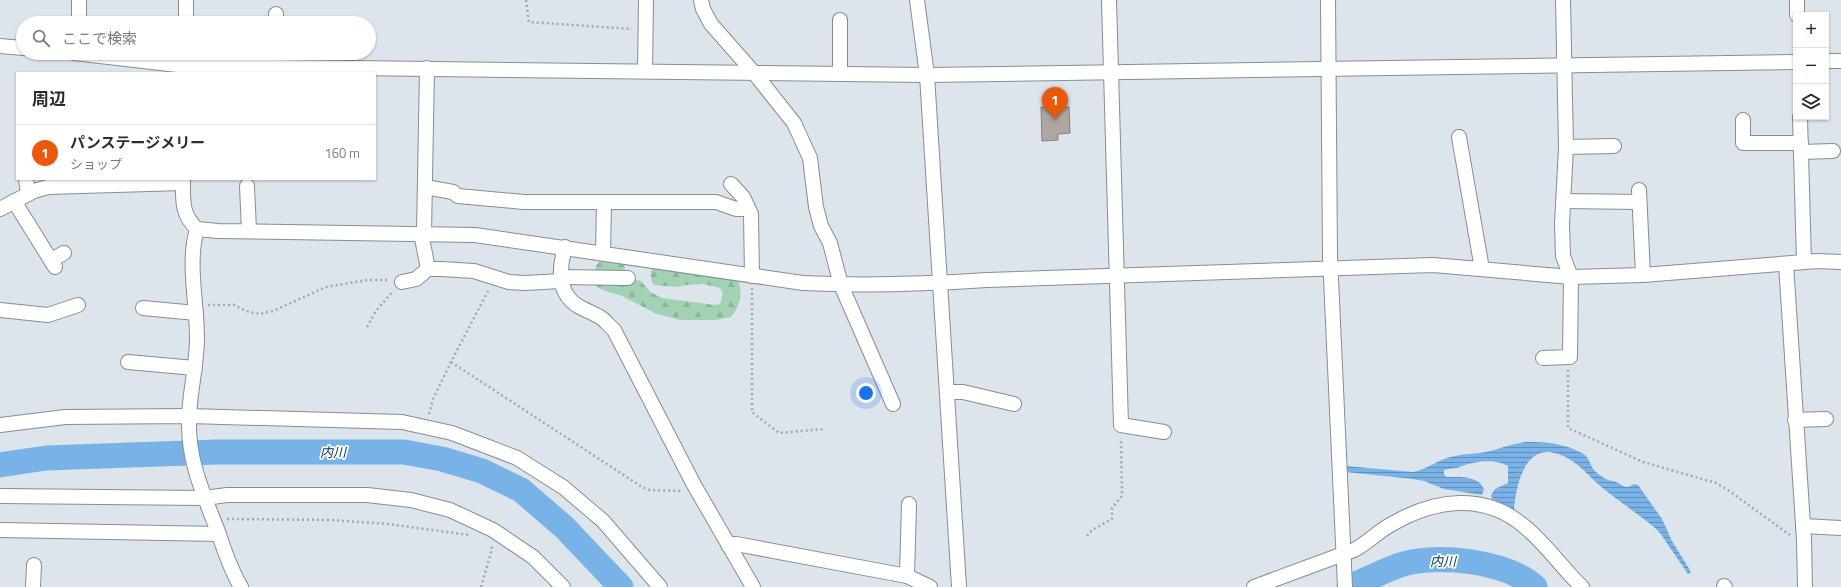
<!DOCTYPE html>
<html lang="ja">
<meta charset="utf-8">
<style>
:root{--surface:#fff;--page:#f7f7f7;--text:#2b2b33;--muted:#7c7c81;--line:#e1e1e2;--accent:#ea580c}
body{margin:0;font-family:"Titillium Web","Noto Sans JP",sans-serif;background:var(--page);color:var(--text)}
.controls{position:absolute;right:12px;top:12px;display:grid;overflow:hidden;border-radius:0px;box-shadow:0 1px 3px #0004}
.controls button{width:36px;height:36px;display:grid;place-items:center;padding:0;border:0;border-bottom:1px solid var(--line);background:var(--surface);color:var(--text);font:20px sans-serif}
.you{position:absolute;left:866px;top:393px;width:14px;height:14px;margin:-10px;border:3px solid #fff;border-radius:50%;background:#1a73e8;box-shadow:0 0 0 6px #1a73e833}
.badge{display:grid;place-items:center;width:26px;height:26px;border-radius:50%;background:var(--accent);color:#fff;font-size:13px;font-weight:700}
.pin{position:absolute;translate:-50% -33px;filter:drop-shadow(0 1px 2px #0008)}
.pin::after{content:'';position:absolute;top:21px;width:14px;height:12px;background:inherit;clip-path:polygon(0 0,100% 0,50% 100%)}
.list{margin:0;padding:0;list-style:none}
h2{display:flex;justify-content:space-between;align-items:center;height:52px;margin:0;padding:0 16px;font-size:17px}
h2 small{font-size:13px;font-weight:400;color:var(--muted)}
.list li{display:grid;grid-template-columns:26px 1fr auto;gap:12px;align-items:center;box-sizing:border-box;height:56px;padding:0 16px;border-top:1px solid var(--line)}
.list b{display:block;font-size:15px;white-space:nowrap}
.list p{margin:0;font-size:13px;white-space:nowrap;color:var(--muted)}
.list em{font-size:13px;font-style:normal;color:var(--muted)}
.icon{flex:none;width:22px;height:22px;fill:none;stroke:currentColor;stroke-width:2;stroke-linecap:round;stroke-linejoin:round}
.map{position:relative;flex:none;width:1841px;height:587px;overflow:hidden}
.search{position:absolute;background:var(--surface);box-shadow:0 1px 3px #0004;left:16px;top:16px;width:360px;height:44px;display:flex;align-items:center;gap:10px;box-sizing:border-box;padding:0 14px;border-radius:22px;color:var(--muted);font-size:15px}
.panel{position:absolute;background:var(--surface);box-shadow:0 1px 3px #0004;left:16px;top:72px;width:360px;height:108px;border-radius:0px}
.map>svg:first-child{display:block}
</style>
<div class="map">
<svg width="1841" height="587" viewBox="0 0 1841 587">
<defs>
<pattern id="forest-firs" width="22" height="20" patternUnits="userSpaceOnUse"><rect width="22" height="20" fill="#a1d2b4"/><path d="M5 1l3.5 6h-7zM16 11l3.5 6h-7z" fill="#8ab49b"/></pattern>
<pattern id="water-rules" width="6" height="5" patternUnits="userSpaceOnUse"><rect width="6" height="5" fill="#78b2e7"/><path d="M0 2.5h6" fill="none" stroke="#6290bb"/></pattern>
</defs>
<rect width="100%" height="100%" fill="#dce4ec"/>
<path fill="url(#forest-firs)" d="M602,259L623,262L625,268L624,272L632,279L641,281L650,292L662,298L715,305L720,304L723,294L720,288L704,284L686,285L677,287L654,285C650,279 650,272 653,266L738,280C743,293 740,307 731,317L716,320H680L657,314L622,296L603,290L598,288L594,283L596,266Z"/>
<path fill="url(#water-rules)" d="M1525,442C1546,442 1563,443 1582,453C1591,458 1589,466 1596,472C1601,476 1606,480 1612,481C1615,482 1615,481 1618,483C1625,487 1626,489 1634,484L1638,485L1662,519L1672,541L1691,572L1688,574L1660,533L1655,528C1637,513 1617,500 1599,485C1589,476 1581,466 1569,459C1528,435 1517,478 1514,509H1512L1492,499L1491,495L1495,489L1508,483V466C1496,458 1472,461 1460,467C1455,469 1449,468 1444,470V474L1446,477C1459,477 1478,475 1484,489L1482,495L1444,489L1424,481L1413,479L1346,472V466L1413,472C1425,470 1435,462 1447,458C1460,454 1473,454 1486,452C1499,449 1511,444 1525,442Z"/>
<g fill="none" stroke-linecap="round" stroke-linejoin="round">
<g stroke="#78b2e7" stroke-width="25">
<polyline points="0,465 46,458 216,452 404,452 442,459 482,471 521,490 564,527 621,587"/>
<path d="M1349,587C1366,580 1383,571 1400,565C1436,553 1507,561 1535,587"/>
</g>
</g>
<polygon fill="#aea79f" stroke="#867f78" points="1041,107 1069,107 1070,133 1058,134 1058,140 1042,141"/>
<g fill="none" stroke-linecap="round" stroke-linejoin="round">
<g stroke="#868e94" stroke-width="16">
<g id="minor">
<polyline points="79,0 79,23"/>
<polyline points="701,0 703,9 711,24 755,74 794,123 810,158 816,207 821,226 830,243 841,285 893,404"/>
<polyline points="917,0 927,75 959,587"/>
<polyline points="1109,0 1121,425 1164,432"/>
<polyline points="1328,0 1330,256 1345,587"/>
<polyline points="1797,0 1797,15"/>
<polyline points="276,14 276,23"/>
<polyline points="840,20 840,74"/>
<polyline points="186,23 186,0"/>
<polyline points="0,46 23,48"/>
<polyline points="74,53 186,66 927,75 1796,62"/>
<polyline points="1826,61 1841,61"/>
<polyline points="645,71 646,0"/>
<polyline points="1800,117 1804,262"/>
<polyline points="1743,120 1743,143 1801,143"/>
<polyline points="1459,137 1482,269"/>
<polyline points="1566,147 1614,146"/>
<polyline points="1801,152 1833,151"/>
<polyline points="26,179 28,194"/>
<path d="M183,179C183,200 181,214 197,229L218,231L475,235L803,283C864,286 926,284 987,280L1433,265L1571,277L1643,275L1817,261L1841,262"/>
<polyline points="731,184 743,197 751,214 752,276"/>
<polyline points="247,186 249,231"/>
<polyline points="425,187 453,192 458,196 524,202 716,202 736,209 747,209"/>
<polyline points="1639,190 1643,275"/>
<polyline points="14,201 55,267"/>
<polyline points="1564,201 1639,202"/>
<polyline points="0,209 34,191 48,187 183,183"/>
<path d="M197,229C187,263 197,302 197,337C197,366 189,394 189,421C188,461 203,493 217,529C224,549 230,569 241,587"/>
<polyline points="421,233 428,269"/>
<polyline points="424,233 427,68"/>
<path d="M565,247C559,268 557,293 578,306C585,310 593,313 600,317C605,320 609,326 614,330L694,485L753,587"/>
<polyline points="603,253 604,203"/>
<polyline points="51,260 64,253"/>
<polyline points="1786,264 1804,540 1805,587"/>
<polyline points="560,277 628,278"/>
<polyline points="402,282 416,279 428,269 441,269 474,271 509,282 525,283 561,281"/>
<polyline points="143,308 196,313"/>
<polyline points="0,310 48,315 78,305"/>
<polyline points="1543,358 1570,357 1571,277 1563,256 1562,224 1566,147 1563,0"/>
<polyline points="128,362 195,368"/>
<polyline points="947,392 963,392 1014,404"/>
<polyline points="1795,420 1826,419"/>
<polyline points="0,425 65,417 189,416 402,422 452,433 517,458 563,487 603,521 660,587"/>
<polyline points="1,496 204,498 227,495 367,495 411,500 450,510 493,530 533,557 563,587"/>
<polyline points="1803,526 1841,528"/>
<polyline points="0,530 219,534"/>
<polyline points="728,545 736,544 907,576 930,587"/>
<polyline points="907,576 909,504"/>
<polyline points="1724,586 1725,587"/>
<polyline points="33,587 34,565"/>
<path d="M1254,587L1354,550C1368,543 1378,531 1392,524C1435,499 1485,492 1525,527C1546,544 1562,568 1582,587"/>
</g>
</g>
<g stroke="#a1a8ae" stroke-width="2.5" stroke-dasharray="2 3" stroke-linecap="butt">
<polyline points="526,0 529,22 632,29"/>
<polyline points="752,288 752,412 779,433 824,429"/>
<polyline points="208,305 234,305 246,311 259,314 273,311 326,287 367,280 389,280"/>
<polyline points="367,327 376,311 393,291"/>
<polyline points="451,362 642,487 650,490 683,491"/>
<polyline points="1568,370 1568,428 1643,462 1716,483 1728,490 1790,535"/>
<polyline points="429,414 433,399 451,362 489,289"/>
<polyline points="227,519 331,520 388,524 469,535"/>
<polyline points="1087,536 1092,530 1112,519 1112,508 1122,496 1121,438"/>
<polyline points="481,587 492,549 491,545"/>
</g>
<use href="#minor" stroke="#fff" stroke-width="14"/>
</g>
<g text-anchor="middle" stroke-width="3.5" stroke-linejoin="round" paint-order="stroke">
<g font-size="13" font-style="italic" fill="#043355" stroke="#fff">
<text x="333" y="457">内川</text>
<text x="1443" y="566">内川</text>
</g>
</g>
</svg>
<div class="controls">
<button>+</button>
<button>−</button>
<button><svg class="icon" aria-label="layers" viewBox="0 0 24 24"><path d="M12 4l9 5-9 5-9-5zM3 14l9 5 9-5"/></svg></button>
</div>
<div class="you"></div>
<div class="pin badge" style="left:1055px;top:120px">1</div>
<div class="search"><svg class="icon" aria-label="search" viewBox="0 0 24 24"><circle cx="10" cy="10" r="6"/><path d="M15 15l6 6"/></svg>ここで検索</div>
<section class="panel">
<h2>周辺<small></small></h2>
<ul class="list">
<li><span class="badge">1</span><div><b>パンステージメリー</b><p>ショップ</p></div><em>160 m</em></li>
</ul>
</section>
</div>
